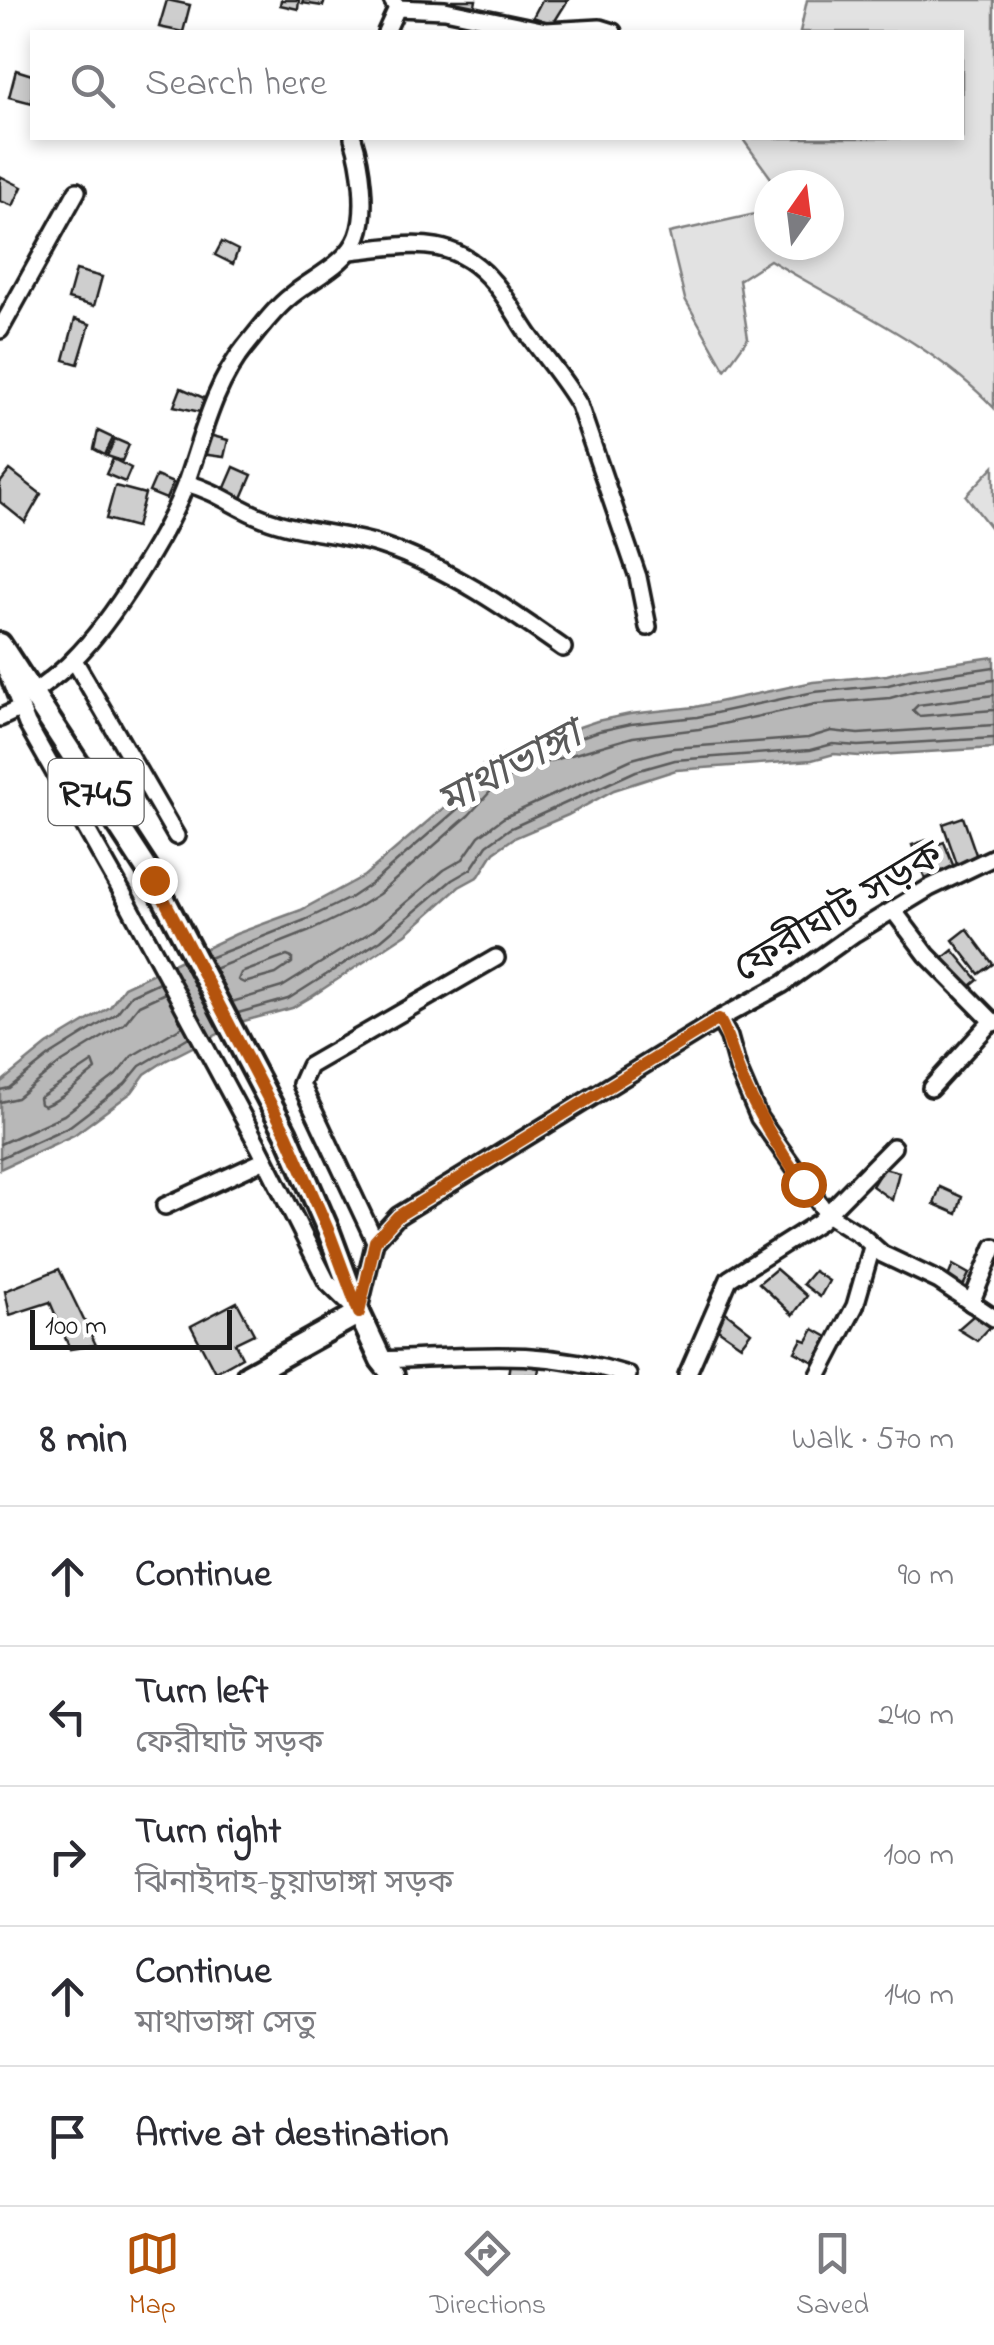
<!DOCTYPE html>
<meta charset="utf-8">
<style>
:root{--surface:#fff;--page:#f2f2f3;--text:#2b2b33;--muted:#7c7c81;--line:#e1e1e2;--accent:#b45309}
body{margin:0;font-family:"Indie Flower","Noto Sans Bengali",sans-serif;background:var(--page);color:var(--text)}
.compass{position:absolute;left:754px;top:170px;width:90px;height:90px;border-radius:50%;background:var(--surface);box-shadow:0 5px 15px #0003;rotate:14deg}
.scale{position:absolute;left:30px;bottom:25px;width:202px;box-sizing:border-box;padding-left:10px;border:5px solid #1c1c1c;border-top:0;font-size:28px;line-height:35px;white-space:nowrap;color:#1c1c1c;-webkit-text-stroke:8px #fff;paint-order:stroke}
.stop{position:absolute;width:30px;height:30px;margin:-22px;border:8px solid #b45309;border-radius:50%;background:#fff}
.stop.end{background:#b45309;border-color:#fff;box-shadow:0 2px 10px #0008}
.list{margin:0;padding:0;list-style:none}
h2{display:flex;justify-content:space-between;align-items:center;height:130px;margin:0;padding:0 40px;font-size:42px}
h2 small{font-size:32px;font-weight:400;color:var(--muted)}
.list li{display:grid;grid-template-columns:65px 1fr auto;gap:30px;align-items:center;box-sizing:border-box;height:140px;padding:0 40px;border-top:2px solid var(--line)}
.list b{display:block;font-size:38px;white-space:nowrap}
.list p{margin:0;font-size:32px;white-space:nowrap;color:var(--muted)}
.list em{font-size:32px;font-style:normal;color:var(--muted)}
.icon{flex:none;width:55px;height:55px;fill:none;stroke:currentColor;stroke-width:2;stroke-linecap:round;stroke-linejoin:round}
.map{position:relative;flex:none;width:994px;height:1375px;overflow:hidden}
.search{position:absolute;background:var(--surface);box-shadow:0 5px 15px #0003;left:30px;right:30px;top:30px;height:110px;display:flex;align-items:center;gap:25px;box-sizing:border-box;padding:0 35px;border-radius:0px;color:var(--muted);font-size:38px}
.sheet{height:830px;background:var(--surface)}
nav{display:flex;justify-content:space-around;align-items:center;box-sizing:border-box;height:140px;border-top:2px solid var(--line);background:var(--surface);font-size:28px;color:var(--muted)}
nav a{display:grid;justify-items:center;gap:5px}
nav .on{color:var(--accent)}
.map>svg:first-child{display:block}
</style>
<div class="map">
<svg width="994" height="1375" viewBox="0 0 994 1375">
<rect width="100%" height="100%" fill="#fff"/>
<filter id="ink" filterUnits="userSpaceOnUse"><feTurbulence type="fractalNoise" baseFrequency=".01" numOctaves="2"/><feDisplacementMap in="SourceGraphic" scale="20" xChannelSelector="R" yChannelSelector="G"/><feConvolveMatrix kernelMatrix="1 2 1 2 8 2 1 2 1" color-interpolation-filters="sRGB"/></filter>
<g filter="url(#ink)">
<g fill="#e2e2e2" stroke="#7f7f7f" stroke-width="2.5">
<path d="M807,0H994V408C933,343 845,306 770,260L739,280L748,338L725,370L685,299L669,233L769,211V245H829V185H776L742,138H962V32H800Z"/>
<polygon points="994,466 994,532 966,496"/>
</g>
<polygon fill="#b8b8b8" stroke="#7a7a7a" stroke-width="2.5" points="994,657 994,748 859,756 834,754 812,760 676,770 614,790 568,815 514,838 494,852 479,876 459,887 406,934 311,997 292,1008 244,1021 165,1061 145,1074 132,1092 74,1135 0,1169 0,1083 47,1045 110,1007 124,987 236,934 301,910 364,876 455,798 485,763 529,744 597,721 630,714 695,707 813,682 887,675 910,669"/>
<g fill="none" stroke-linecap="round" stroke-linejoin="round">
<g stroke="#5a5a5a" stroke-width="2.5">
<polyline points="994,695 918,705 913,710 919,716 994,710"/>
<polygon points="287,956 292,958 292,963 276,974 244,983 238,980 241,973"/>
<polyline points="209,958 305,920 350,898 371,884 461,806 491,772 533,753 599,731 631,724 697,717 814,692 888,685 912,679 994,667"/>
<polyline points="214,969 310,931 357,908 379,894 469,815 499,782 537,765 633,737 699,729 816,704 890,698 915,691 994,680"/>
<polyline points="232,1002 282,987 374,930 444,870 463,859 479,836 503,818 632,759 673,748 808,738 831,731 858,734 994,725"/>
<polyline points="238,1013 288,999 381,940 452,880 471,869 487,845 509,829 636,771 675,760 810,750 833,744 858,746 994,738"/>
<path d="M93,1062L96,1070C78,1083 65,1098 44,1106L40,1104L39,1098Z"/>
<polyline points="0,1090 9,1088 52,1054 116,1014 131,995 159,982"/>
<polyline points="0,1102 17,1098 59,1064 124,1024 139,1005 165,993"/>
<polyline points="0,1144 64,1115 116,1075 132,1056 183,1026"/>
<polyline points="0,1158 70,1126 125,1084 140,1066 189,1037"/>
</g>
</g>
<g fill="#cecece" stroke="#1c1c1c" stroke-width="2.5">
<polygon points="167,0 190,5 183,32 159,27"/>
<polygon points="281,0 299,0 298,9 280,5"/>
<polygon points="303,0 325,0 323,6 302,3"/>
<polygon points="452,0 476,0 474,11 450,6"/>
<polygon points="542,0 568,0 553,24 533,17"/>
<polygon points="16,70 32,75 32,103 9,97"/>
<polygon points="0,176 22,187 13,206 0,201"/>
<polygon points="222,242 238,250 233,264 215,255"/>
<polygon points="76,270 102,277 94,306 68,299"/>
<polygon points="75,319 90,324 78,364 64,360"/>
<polygon points="181,388 204,398 200,412 174,406"/>
<polygon points="98,431 113,438 105,455 94,449"/>
<polygon points="205,434 228,440 224,457 200,454"/>
<polygon points="115,439 129,445 122,461 107,456"/>
<polygon points="113,459 131,468 125,482 106,474"/>
<polygon points="234,467 252,475 242,498 224,490"/>
<polygon points="10,470 41,494 25,522 0,502 0,483"/>
<polygon points="156,476 173,483 166,499 149,492"/>
<polygon points="115,486 145,494 136,527 106,519"/>
<polygon points="963,817 978,860 958,867 943,824"/>
<polygon points="930,839 933,846 944,842 955,870 926,881 912,845"/>
<polygon points="967,929 993,964 979,974 953,940"/>
<polygon points="953,950 978,980 967,989 942,959"/>
<polygon points="883,1168 899,1172 892,1200 872,1186"/>
<polygon points="940,1187 962,1197 957,1214 934,1204"/>
<polygon points="953,1265 969,1274 961,1290 946,1282"/>
<polygon points="59,1269 96,1345 70,1349 50,1302 10,1315 5,1291"/>
<polygon points="776,1269 807,1296 793,1315 759,1283"/>
<polygon points="814,1271 829,1281 820,1297 803,1284"/>
<polygon points="237,1302 254,1334 235,1343 242,1357 215,1372 191,1326"/>
<polygon points="723,1310 751,1332 741,1345 712,1325"/>
<polygon points="974,1315 991,1326 977,1341 958,1329"/>
<polygon points="814,1329 828,1337 814,1362 795,1352 802,1339 807,1341"/>
<polygon points="510,1363 539,1368 538,1375 508,1375"/>
</g>
<g fill="none" stroke-linecap="round" stroke-linejoin="round">
<g stroke="#1c1c1c" stroke-width="22">
<g id="minor">
<polyline points="397,8 445,10 546,31 600,28 613,32"/>
<polyline points="386,32 397,8 392,0"/>
<path d="M351,251C409,245 453,233 494,283C508,299 517,318 529,335C546,359 564,379 579,405L638,577L648,627"/>
<polyline points="0,330 77,191"/>
<path d="M186,483C219,492 234,507 263,518C301,533 345,533 383,546C449,568 506,608 563,648"/>
<polyline points="0,654 27,724 122,892 259,1147 327,1282 356,1310"/>
<polyline points="74,660 176,836"/>
<path d="M32,694C46,683 61,673 73,660C111,623 170,530 187,480C203,434 214,385 245,347C259,330 274,309 291,296C313,278 348,263 358,236C368,210 361,163 353,138"/>
<polyline points="0,718 19,709"/>
<polyline points="893,910 927,955 994,1023"/>
<polyline points="719,1019 729,1037 738,1069 759,1118 827,1214 861,1235 882,1254 939,1281 994,1318"/>
<polyline points="931,1088 992,1021"/>
<polyline points="165,1206 265,1160"/>
<polyline points="375,1241 301,1084 309,1066 496,958"/>
<polyline points="971,1303 994,1247"/>
<polyline points="359,1309 375,1241 398,1216 719,1019 783,984 855,933 929,888 994,857"/>
<path d="M381,1360C471,1357 539,1347 628,1375"/>
<polyline points="687,1375 729,1279 819,1222 893,1147"/>
<polyline points="819,1375 855,1306 872,1247"/>
</g>
</g>
<g stroke="#1c1c1c" stroke-width="28">
<g id="major">
<polyline points="0,644 154,880 286,1133 329,1232 359,1313 381,1360 393,1375"/>
<polyline points="248,1375 359,1313"/>
</g>
</g>
<use href="#minor" stroke="#fff" stroke-width="15"/>
<use href="#major" stroke="#fff" stroke-width="20"/>
</g>
</g>
<g fill="none" stroke-linecap="round" stroke-linejoin="round" filter="url(#ink)">
<path stroke="#b45309" stroke-width="12" d="M154,880L286,1133L329,1232L359,1313L375,1241L398,1216L719,1019C730,1038 733,1059 742,1079C759,1117 779,1150 803,1184"/>
</g>
<g text-anchor="middle" stroke-width="10" stroke-linejoin="round" paint-order="stroke">
<rect fill="#fff" stroke="#606060" stroke-width="2.5" x="48.5" y="759" width="95" height="66" rx="8"/>
<g font-size="38" font-weight="bold" fill="#1c1c1c">
<text x="96" y="805">R745</text>
</g>
<g font-size="40" fill="#1c1c1c" stroke="#fff">
<text transform="translate(837 910) rotate(-31)" y="14">ফেরীঘাট সড়ক</text>
</g>
<g font-size="42" font-style="italic" fill="#5a5a5a" stroke="#fff">
<text transform="translate(508 766) rotate(-28)" y="15">মাথাভাঙ্গা</text>
</g>
</g>
</svg>
<svg class="compass" viewBox="-18 -18 36 36"><path d="M0-13l5 13h-10z" fill="#e53935"/><path d="M0 13l5-13h-10z" fill="#7c7c81"/></svg>
<div class="scale">100 m</div>
<div class="stop" style="left:803px;top:1184px"></div>
<div class="stop end" style="left:154px;top:880px"></div>
<div class="search"><svg class="icon" aria-label="search" viewBox="0 0 24 24"><circle cx="10" cy="10" r="6"/><path d="M15 15l6 6"/></svg>Search here</div>
</div>
<section class="sheet">
<h2>8 min<small>Walk · 570 m</small></h2>
<ul class="list">
<li><svg class="icon" aria-label="ahead" viewBox="0 0 24 24"><path d="M12 20V5M6 11l6-6 6 6"/></svg><div><b>Continue</b></div><em>90 m</em></li>
<li><svg class="icon" aria-label="left" viewBox="0 0 24 24"><path d="M17 20v-9H6M10 6l-5 5 5 5"/></svg><div><b>Turn left</b><p>ফেরীঘাট সড়ক</p></div><em>240 m</em></li>
<li><svg class="icon" aria-label="right" viewBox="0 0 24 24"><path d="M7 20v-9h11M14 6l5 5-5 5"/></svg><div><b>Turn right</b><p>ঝিনাইদাহ-চুয়াডাঙ্গা সড়ক</p></div><em>100 m</em></li>
<li><svg class="icon" aria-label="ahead" viewBox="0 0 24 24"><path d="M12 20V5M6 11l6-6 6 6"/></svg><div><b>Continue</b><p>মাথাভাঙ্গা সেতু</p></div><em>140 m</em></li>
<li><svg class="icon" aria-label="arrive" viewBox="0 0 24 24"><path d="M6 21V4h12l-3 4 3 4H6"/></svg><div><b>Arrive at destination</b></div></li>
</ul>
</section>
<nav>
<a class="on"><svg class="icon" aria-label="map" viewBox="0 0 24 24"><path d="M3 6l6-2 6 2 6-2v14l-6 2-6-2-6 2zM9 4v14M15 6v14"/></svg>Map</a>
<a><svg class="icon" aria-label="directions" viewBox="0 0 24 24"><path d="M12 3l9 9-9 9-9-9zM9 14v-3h6M13 9l2 2-2 2"/></svg>Directions</a>
<a><svg class="icon" aria-label="saved" viewBox="0 0 24 24"><path d="M7 4h10v16l-5-4-5 4z"/></svg>Saved</a>
</nav>
